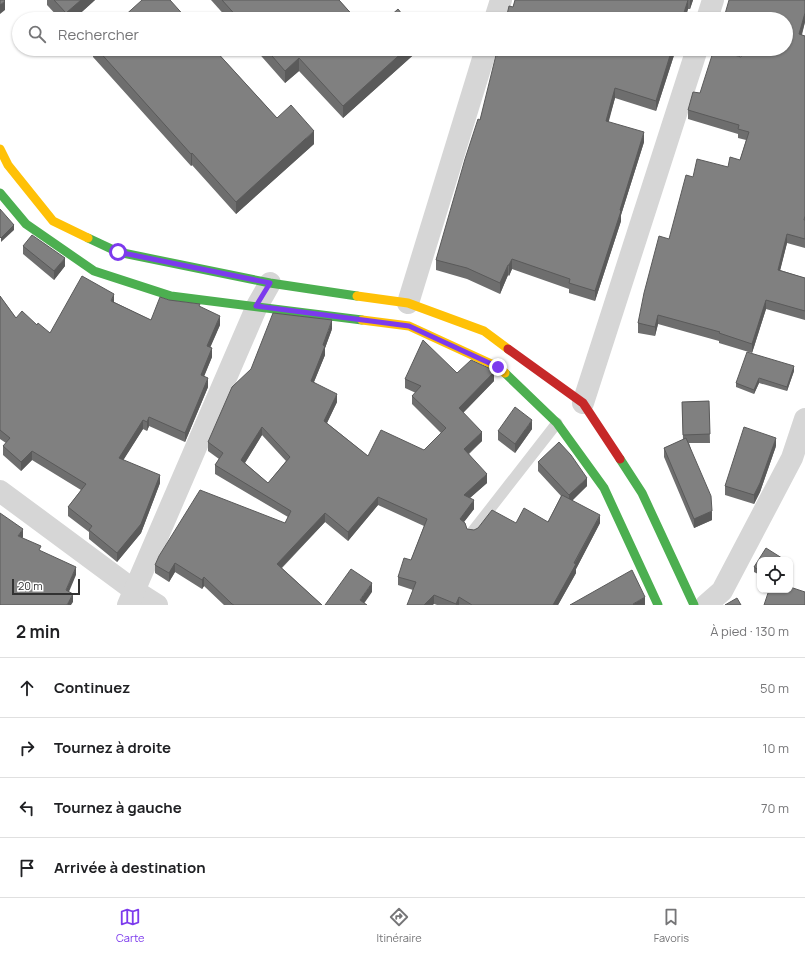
<!DOCTYPE html>
<html lang="fr">
<meta charset="utf-8">
<style>
:root{--surface:#fff;--page:#f6f6f6;--text:#202124;--muted:#757577;--line:#e0e0e0;--accent:#7c3aed}
body{margin:0;font-family:Manrope,sans-serif;background:var(--page);color:var(--text)}
.controls{position:absolute;right:12px;bottom:12px;display:grid;overflow:hidden;border-radius:8px;box-shadow:0 1px 3px #0004}
.controls button{width:36px;height:36px;display:grid;place-items:center;padding:0;border:0;border-bottom:1px solid var(--line);background:var(--surface);color:var(--text);font:20px sans-serif}
.scale{position:absolute;left:12px;bottom:10px;width:68px;box-sizing:border-box;padding-left:4px;border:2px solid #323232;border-top:0;font-size:11px;line-height:14px;white-space:nowrap;color:#323232;-webkit-text-stroke:3px #fff;paint-order:stroke}
.stop{position:absolute;width:12px;height:12px;margin:-9px;border:3px solid #7c3aed;border-radius:50%;background:#fff}
.stop.end{background:#7c3aed;border-color:#fff;box-shadow:0 1px 4px #0008}
.list{margin:0;padding:0;list-style:none}
h2{display:flex;justify-content:space-between;align-items:center;height:52px;margin:0;padding:0 16px;font-size:17px}
h2 small{font-size:13px;font-weight:400;color:var(--muted)}
.list li{display:grid;grid-template-columns:26px 1fr auto;gap:12px;align-items:center;box-sizing:border-box;height:60px;padding:0 16px;border-top:1px solid var(--line)}
.list b{display:block;font-size:15px;white-space:nowrap}
.list em{font-size:13px;font-style:normal;color:var(--muted)}
.icon{flex:none;width:22px;height:22px;fill:none;stroke:currentColor;stroke-width:2;stroke-linecap:round;stroke-linejoin:round}
.map{position:relative;flex:none;width:805px;height:605px;overflow:hidden}
.search{position:absolute;background:var(--surface);box-shadow:0 1px 3px #0004;left:12px;right:12px;top:12px;height:44px;display:flex;align-items:center;gap:10px;box-sizing:border-box;padding:0 14px;border-radius:22px;color:var(--muted);font-size:15px}
.sheet{height:292px;background:var(--surface)}
nav{display:flex;justify-content:space-around;align-items:center;box-sizing:border-box;height:56px;border-top:1px solid var(--line);background:var(--surface);font-size:11px;color:var(--muted)}
nav a{display:grid;justify-items:center;gap:2px}
nav .on{color:var(--accent)}
.map>svg:first-child{display:block}
</style>
<div class="map">
<svg width="805" height="605" viewBox="0 0 805 605">
<rect width="100%" height="100%" fill="#fff"/>
<g fill="none" stroke-linecap="round" stroke-linejoin="round">
<polyline stroke="#d6d6d6" stroke-width="11" points="472,532 557,423"/>
<g stroke="#d6d6d6" stroke-width="22">
<polyline points="495,19 501,0"/>
<polyline points="707,19 713,0"/>
<polyline points="408,303 486,49"/>
<polyline points="583,403 697,49"/>
<polyline points="0,491 135,591 157,605"/>
<polyline points="128,605 257,306 270,283"/>
<polyline points="706,605 722,591 792,458 805,419"/>
</g>
<g stroke="#4caf50" stroke-width="9">
<polyline points="0,193 26,224 94,271 171,296 362,320"/>
<polyline points="88,238 118,252 270,283 357,296"/>
<polyline points="505,373 557,423 604,488 658,605"/>
<polyline points="620,459 642,493 694,605"/>
</g>
<g stroke="#ffc107" stroke-width="9">
<polyline points="0,149 8,165 53,221 88,238"/>
<polyline points="357,296 408,303 484,331 508,349"/>
<polyline points="362,320 409,326 498,367 505,373"/>
</g>
<polyline stroke="#c62828" stroke-width="9" points="508,349 583,403 620,459"/>
</g>
<g fill="#6e6e6e" fill-rule="evenodd">
<polygon points="47,0 95,0 74,19 60,19 47,5"/>
<polygon points="211,0 339,0 356,19 228,19"/>
<polygon points="515,0 693,0 690,9 688,9 685,19 506,19 513,7"/>
<polygon points="805,0 805,22 802,35 805,36 805,248 787,243 780,270 805,278 805,320 766,309 752,353 719,343 719,341 658,324 655,336 638,333 638,323 693,177 728,167 740,160 746,140 738,138 738,134 688,119 688,110 700,93 741,57 786,19 725,19 725,14"/>
<polygon points="93,49 214,49 277,118 314,144 236,214 192,165 191,166 93,57"/>
<polygon points="255,49 420,49 343,118 299,71 285,83"/>
<polygon points="676,49 656,111 615,98 608,122 644,142 621,215 621,221 595,301 569,293 569,289 512,269 509,276 508,275 500,294 467,279 436,270 436,260 480,120 498,56"/>
<polygon points="23,246 65,266 54,280 23,254"/>
<polygon points="0,296 16,318 37,325 50,333 114,302 151,320 169,300 200,307 220,325 210,347 212,357 204,376 208,387 185,442 149,426 147,431 143,429 123,460 160,483 141,533 117,562 89,539 89,532 68,516 68,507 81,490 32,460 21,471 3,455 3,446 6,443 0,439"/>
<path d="M332,329L325,348V355L314,382L337,402L327,423L368,456L424,450L441,433L412,404V396L416,393L405,388V379L457,373L494,381L463,413L482,441L469,454L487,483L470,498L474,509L464,522L467,529L474,530L516,523L548,522L561,496L538,471V462L587,486L572,500L600,523L576,569V573L558,605H437L434,604L413,590L398,585V577L411,560L424,526L378,505L348,541L325,522L282,568L322,605H224L204,586L202,589L175,572L169,582L155,573V565L285,523L288,517L215,474V465L219,459L208,451V442ZM262,435L286,461L268,483L245,463Z"/>
<polygon points="794,371 787,391 759,383 754,394 736,387 736,383"/>
<polygon points="709,401 710,443 689,443 712,520 694,528 664,457 664,448 683,440 682,402"/>
<polygon points="532,429 515,453 498,440 498,431"/>
<polygon points="776,446 760,492 754,504 725,495 725,486"/>
<polygon points="760,560 760,575 754,572 754,567"/>
</g>
<g fill="#5a5a5a">
<polygon points="81,0 95,0 74,19 66,19 66,13"/>
<polygon points="688,0 688,9 685,19 682,19"/>
<polygon points="690,0 693,0 690,9"/>
<polygon points="5,1 5,10 0,14 0,5"/>
<polygon points="805,13 805,22 799,43 799,34"/>
<polygon points="406,49 420,49 343,118 343,106"/>
<polygon points="672,49 676,49 656,111 656,101"/>
<polygon points="299,58 299,71 285,83 285,71"/>
<polygon points="615,88 615,98 606,132 606,121"/>
<polygon points="314,131 314,144 236,214 236,202"/>
<polygon points="644,132 644,142 621,215 621,221 595,301 595,291"/>
<polygon points="192,153 192,165 191,166 191,154"/>
<polygon points="14,225 14,230 1,242 1,238"/>
<polygon points="787,234 787,243 778,279 778,270"/>
<polygon points="65,258 65,266 54,280 54,271"/>
<polygon points="512,259 512,269 509,276 509,265"/>
<polygon points="508,265 508,275 500,294 500,283"/>
<polygon points="114,294 114,303 111,301"/>
<polygon points="766,300 766,309 752,353 752,344"/>
<polygon points="658,315 658,324 655,336 655,327"/>
<polygon points="220,316 220,325 207,355 207,346"/>
<polygon points="332,320 332,329 325,348 325,355 311,389 311,381"/>
<polygon points="212,348 212,357 201,384 201,375"/>
<polygon points="794,366 794,371 787,391 787,387"/>
<polygon points="494,372 494,381 459,417 459,408"/>
<polygon points="208,378 208,387 185,442 185,433"/>
<polygon points="759,378 759,383 754,394 754,390"/>
<polygon points="337,394 337,402 324,429 324,421"/>
<polygon points="149,417 149,426 147,431 147,422"/>
<polygon points="143,420 143,429 119,467 119,458"/>
<polygon points="532,420 532,429 515,453 515,444"/>
<polygon points="262,427 262,435 241,469 241,460"/>
<polygon points="482,432 482,441 464,457 464,449"/>
<polygon points="776,438 776,446 760,492 754,504 754,495"/>
<polygon points="32,451 32,460 21,471 21,462"/>
<polygon points="487,474 487,483 464,503 464,495"/>
<polygon points="160,475 160,483 141,533 117,562 117,553"/>
<polygon points="587,478 587,486 569,504 569,495"/>
<polygon points="378,497 378,505 348,541 348,532"/>
<polygon points="474,500 474,509 460,527 460,519"/>
<polygon points="712,511 712,520 694,528 694,519"/>
<polygon points="325,513 325,522 277,572 277,564"/>
<polygon points="600,515 600,523 576,569 576,573 558,605 553,605"/>
<polygon points="23,529 23,538 18,536"/>
<polygon points="175,563 175,572 169,582 169,573"/>
<polygon points="76,567 76,575 66,599 66,590"/>
<polygon points="204,577 204,586 202,589 202,580"/>
<polygon points="372,583 372,592 363,605 360,600"/>
<polygon points="73,594 73,602 71,605 67,605"/>
<polygon points="434,595 434,604 433,605 424,605"/>
<polygon points="459,597 459,605 456,605 456,604"/>
<polygon points="645,597 645,605 633,605 633,604"/>
</g>
<g fill="#808080" stroke="#5a5a5a" fill-rule="evenodd">
<polygon points="0,0 4,0 5,1 0,5"/>
<polygon points="54,0 81,0 66,13"/>
<polygon points="142,0 170,0 187,19 121,19"/>
<polygon points="222,0 339,0 356,19 239,19"/>
<polygon points="515,0 688,0 682,19 506,19 509,6 513,7"/>
<polygon points="729,0 805,0 805,13 799,34 805,36 805,216 804,220 805,220 805,239 787,234 778,270 805,278 805,311 766,300 752,344 719,333 720,332 658,315 655,327 638,323 644,293 659,236 669,239 686,175 693,177 697,159 728,167 730,157 740,160 749,132 738,129 739,125 688,110 693,92 700,93 714,49 741,57 743,49 786,49 786,19 743,19 725,14"/>
<polygon points="398,9 406,19 387,19"/>
<polygon points="97,49 214,49 277,118 291,105 314,131 236,202 192,153 191,154"/>
<polygon points="266,49 406,49 343,106 299,58 285,71"/>
<polygon points="500,49 672,49 656,101 615,88 606,121 644,132 620,210 621,211 595,291 569,283 570,279 512,259 509,265 508,265 500,283 467,268 436,260 465,159 478,119 480,120 496,55 498,56"/>
<polygon points="0,209 14,225 1,238 0,237"/>
<polygon points="32,235 65,258 54,271 23,246"/>
<polygon points="82,276 114,294 111,301 151,320 160,297 169,300 200,304 199,306 220,316 207,346 212,348 201,375 208,378 185,433 149,417 147,422 143,420 119,458 160,475 141,524 117,553 89,530 92,526 68,507 86,484 32,451 21,462 3,446 10,438 0,430 0,296 16,318 22,311 37,325 38,323 50,333"/>
<path d="M273,313L332,320L323,345L325,346L311,381L337,394L324,421L368,456L381,430L424,450L446,428L412,396L421,386L405,379L423,340L457,373L471,360L491,369L494,372L459,408L482,432L464,449L487,474L464,495L474,500L460,519L465,523L467,529L474,530L478,528L492,510L516,523L524,508L548,522L562,495L600,515L574,563L576,564L553,605H472L459,597L456,604L434,595L424,605H407L416,582L398,577L404,558L411,560L427,519L378,497L348,532L325,513L277,564L322,605H234L232,604L204,577L202,580L175,563L169,573L155,565L159,556L200,490L285,523L291,511L215,465L223,453L208,442L232,387L251,369ZM262,427L290,457L268,483L241,460Z"/>
<polygon points="747,352 794,366 787,387 759,378 754,390 736,383"/>
<polygon points="709,401 710,434 683,435 682,402"/>
<polygon points="515,407 532,420 515,444 498,431"/>
<polygon points="744,427 776,438 760,483 754,495 725,486"/>
<polygon points="686,438 711,496 712,511 694,519 664,448"/>
<polygon points="559,442 571,455 587,478 569,495 538,462"/>
<polygon points="0,513 23,529 18,536 41,546 39,550 76,567 66,590 73,594 67,605 0,605"/>
<polygon points="766,548 785,560 760,560 760,571 754,567"/>
<polygon points="351,569 372,583 360,600 367,605 325,605"/>
<polygon points="632,570 645,597 633,604 634,605 570,605"/>
<polygon points="790,587 805,592 805,605 764,605 769,590 790,590"/>
<polygon points="737,598 741,605 725,605"/>
</g>
<g fill="none" stroke-linecap="round" stroke-linejoin="round">
<polyline stroke="#7c3aed" stroke-width="5" points="118,252 270,283 256,306 409,326 498,367"/>
</g>
</svg>
<div class="controls">
<button><svg class="icon" aria-label="locate" viewBox="0 0 24 24"><circle cx="12" cy="12" r="6"/><path d="M12 2v4M12 18v4M2 12h4M18 12h4"/></svg></button>
</div>
<div class="scale">20 m</div>
<div class="stop" style="left:118px;top:252px"></div>
<div class="stop end" style="left:498px;top:367px"></div>
<div class="search"><svg class="icon" aria-label="search" viewBox="0 0 24 24"><circle cx="10" cy="10" r="6"/><path d="M15 15l6 6"/></svg>Rechercher</div>
</div>
<section class="sheet">
<h2>2 min<small>À pied · 130 m</small></h2>
<ul class="list">
<li><svg class="icon" aria-label="ahead" viewBox="0 0 24 24"><path d="M12 20V5M6 11l6-6 6 6"/></svg><div><b>Continuez</b></div><em>50 m</em></li>
<li><svg class="icon" aria-label="right" viewBox="0 0 24 24"><path d="M7 20v-9h11M14 6l5 5-5 5"/></svg><div><b>Tournez à droite</b></div><em>10 m</em></li>
<li><svg class="icon" aria-label="left" viewBox="0 0 24 24"><path d="M17 20v-9H6M10 6l-5 5 5 5"/></svg><div><b>Tournez à gauche</b></div><em>70 m</em></li>
<li><svg class="icon" aria-label="arrive" viewBox="0 0 24 24"><path d="M6 21V4h12l-3 4 3 4H6"/></svg><div><b>Arrivée à destination</b></div></li>
</ul>
</section>
<nav>
<a class="on"><svg class="icon" aria-label="map" viewBox="0 0 24 24"><path d="M3 6l6-2 6 2 6-2v14l-6 2-6-2-6 2zM9 4v14M15 6v14"/></svg>Carte</a>
<a><svg class="icon" aria-label="directions" viewBox="0 0 24 24"><path d="M12 3l9 9-9 9-9-9zM9 14v-3h6M13 9l2 2-2 2"/></svg>Itinéraire</a>
<a><svg class="icon" aria-label="saved" viewBox="0 0 24 24"><path d="M7 4h10v16l-5-4-5 4z"/></svg>Favoris</a>
</nav>
